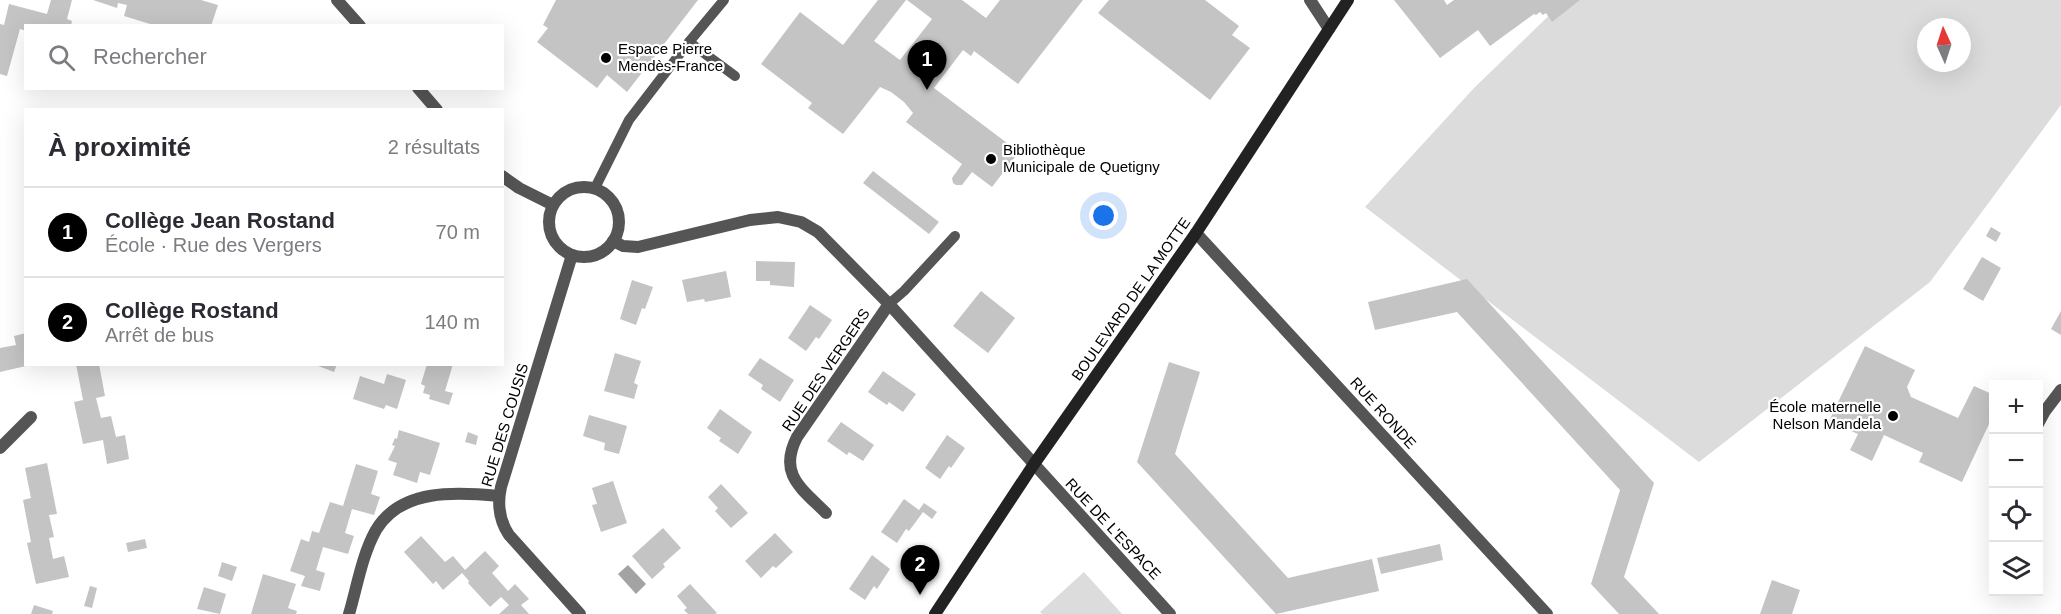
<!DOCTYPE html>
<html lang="fr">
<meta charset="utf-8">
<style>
:root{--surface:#fff;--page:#f2f2f3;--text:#2b2b33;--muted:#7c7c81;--line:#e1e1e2;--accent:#000}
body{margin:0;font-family:Helvetica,sans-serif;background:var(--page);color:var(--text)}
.controls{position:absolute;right:18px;bottom:18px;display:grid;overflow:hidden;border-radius:0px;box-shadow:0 6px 24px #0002}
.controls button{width:54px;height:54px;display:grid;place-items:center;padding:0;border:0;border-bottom:2px solid var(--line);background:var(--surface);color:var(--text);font:30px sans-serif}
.compass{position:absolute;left:1917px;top:18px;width:54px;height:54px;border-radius:50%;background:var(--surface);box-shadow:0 6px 24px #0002;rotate:357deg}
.you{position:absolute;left:1104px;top:216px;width:21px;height:21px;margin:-15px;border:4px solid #fff;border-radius:50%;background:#1a73e8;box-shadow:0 0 0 9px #1a73e833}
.badge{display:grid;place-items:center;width:39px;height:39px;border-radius:50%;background:var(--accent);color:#fff;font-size:20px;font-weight:700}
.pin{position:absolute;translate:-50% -50px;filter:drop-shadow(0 2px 3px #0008)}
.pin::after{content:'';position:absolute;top:32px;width:21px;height:18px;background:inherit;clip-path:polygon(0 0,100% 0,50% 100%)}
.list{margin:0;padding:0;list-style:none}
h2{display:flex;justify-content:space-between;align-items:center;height:78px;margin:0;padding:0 24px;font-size:26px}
h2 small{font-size:20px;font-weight:400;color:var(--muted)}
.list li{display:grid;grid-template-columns:39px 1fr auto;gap:18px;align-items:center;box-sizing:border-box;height:90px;padding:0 24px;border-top:2px solid var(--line)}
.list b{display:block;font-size:22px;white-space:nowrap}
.list p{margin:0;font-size:20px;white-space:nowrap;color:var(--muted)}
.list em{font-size:20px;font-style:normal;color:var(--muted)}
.icon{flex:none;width:33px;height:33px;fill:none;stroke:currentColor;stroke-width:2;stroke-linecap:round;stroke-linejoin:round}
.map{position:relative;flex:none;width:2061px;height:614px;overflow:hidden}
.search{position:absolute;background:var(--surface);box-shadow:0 6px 24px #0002;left:24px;top:24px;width:480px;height:66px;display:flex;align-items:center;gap:15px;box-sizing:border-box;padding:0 21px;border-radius:0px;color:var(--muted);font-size:22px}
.panel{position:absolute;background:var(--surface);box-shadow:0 6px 24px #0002;left:24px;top:108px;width:480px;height:258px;border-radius:0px}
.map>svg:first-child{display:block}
</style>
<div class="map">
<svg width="2061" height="614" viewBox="0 0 2061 614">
<rect width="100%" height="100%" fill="#fff"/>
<g fill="#dcdcdc" fill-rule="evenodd">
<path d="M1565,0H2061V105L1930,282L1699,462L1365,207L1474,88ZM1926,27H1962V63H1926Z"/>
<polygon points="1084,572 1122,614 1042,614 1040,612"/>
</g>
<polygon fill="#a3a3a3" points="628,565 646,584 636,594 618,574"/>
<g fill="#c4c4c4">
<polygon points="51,0 72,0 67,19 72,21 71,26 26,26 26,31 20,29 7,76 0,74 0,24 4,25 9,4 47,14"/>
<polygon points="93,0 201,0 218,5 211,26 150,26 150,24 124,16 127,5 118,3 117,8"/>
<polygon points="556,0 698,0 627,92 607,75 597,88 537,42 548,28 543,25"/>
<polygon points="878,0 906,0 874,41 900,60 932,19 907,0 962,0 986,18 1000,0 1083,0 1018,84 974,51 971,56 963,50 934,88 1019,152 992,187 972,172 962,185 956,185 953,183 952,178 962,164 906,122 913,113 904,102 891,92 880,87 843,134 808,108 812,103 761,64 800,12 843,45"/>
<polygon points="1109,0 1205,0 1239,26 1232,35 1250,48 1210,100 1098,13"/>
<polygon points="1394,0 1444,0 1447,5 1454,0 1580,0 1552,22 1546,13 1543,15 1540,12 1536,15 1534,14 1490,46 1478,30 1440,58"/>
<polygon points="873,171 939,222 929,234 863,183"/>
<polygon points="1991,227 2001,233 1996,242 1986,236"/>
<polygon points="1982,257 2001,268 1983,301 1963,289"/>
<polygon points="756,261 795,262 794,287 770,285 770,281 756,281"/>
<polygon points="726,271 731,297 705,302 704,299 687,302 682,280"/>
<polygon points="1467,279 1654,483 1624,577 1659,614 1619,614 1591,584 1620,490 1457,312 1375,330 1368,302"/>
<polygon points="632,280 653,287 645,309 642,308 636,325 620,319"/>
<polygon points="981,291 1015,318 988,353 953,326"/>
<polygon points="810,305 832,320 819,339 816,337 806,351 788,338"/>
<polygon points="2061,311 2061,335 2051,329"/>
<polygon points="26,333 26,366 0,372 0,348 16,345 14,336"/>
<polygon points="1865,346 1915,370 1907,387 1911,397 1958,418 1974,386 1994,395 1994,427 1989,424 1962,482 1919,462 1923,453 1884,435 1872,461 1850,450 1858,434 1829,421"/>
<polygon points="615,353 641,361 634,383 638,385 634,399 604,391"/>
<polygon points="760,358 794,380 780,402 761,389 763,385 748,375"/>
<polygon points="1169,362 1200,372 1175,454 1288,578 1372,559 1379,591 1276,614 1137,462"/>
<polygon points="76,364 99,364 105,396 96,398 101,418 111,416 116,437 125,435 129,459 107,464 103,440 83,444 74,402 83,400"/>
<polygon points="313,364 337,364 334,372"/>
<polygon points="427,364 453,364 445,391 453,393 449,405 429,399 430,395 423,393 425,386 421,384"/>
<polygon points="883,371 916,394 903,412 889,402 887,405 868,392"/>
<polygon points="387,374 406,380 397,409 386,405 384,409 353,399 360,376 384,384"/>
<polygon points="720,409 752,432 738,454 719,441 721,438 707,428"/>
<polygon points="589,415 627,426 619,454 604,450 605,443 583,436"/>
<polygon points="841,422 874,445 863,461 849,452 847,455 827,441"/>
<polygon points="399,430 440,443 430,475 420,472 417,483 393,475 397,463 388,460 395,446 392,445 395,438 397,439"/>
<polygon points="468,432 478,436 476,445 465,442"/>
<polygon points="947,435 965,448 951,468 949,466 940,479 925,468"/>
<polygon points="47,463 57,514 49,515 54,537 49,538 53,559 64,556 69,577 36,584 27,543 31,542 23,500 31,498 25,468"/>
<polygon points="356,464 378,471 371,494 380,497 374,515 352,509 345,533 354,536 348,554 323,547 316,570 325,573 320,591 301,586 305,576 290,571 301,539 309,542 312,531 319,533 330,502 343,506"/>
<polygon points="613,481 627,523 601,532 592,505 597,504 592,488"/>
<polygon points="721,484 748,513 731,528 715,511 718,508 708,497"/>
<polygon points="904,499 919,510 924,503 937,512 932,519 923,512 909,531 906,529 897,543 881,532"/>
<polygon points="663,528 681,548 663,564 665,567 652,579 632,556"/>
<polygon points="775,533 793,552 776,568 773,566 761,578 745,561"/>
<polygon points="421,536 445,562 453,556 465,570 485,551 499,566 492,573 508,591 515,584 529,599 521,605 529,614 499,614 509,605 501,597 490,607 468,583 469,581 462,573 443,590 436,581 433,584 404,552"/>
<polygon points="145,539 147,548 128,552 126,543"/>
<polygon points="1440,544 1443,560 1381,574 1377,558"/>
<polygon points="872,555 890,569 877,589 874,586 865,600 849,589"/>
<polygon points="222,562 237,567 232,581 218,576"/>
<polygon points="263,574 296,584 288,608 297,611 296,614 251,614"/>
<polygon points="1772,580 1800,590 1792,614 1760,614"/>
<polygon points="690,584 717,613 715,614 688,614 684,610 687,608 677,596"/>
<polygon points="90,586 97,588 92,608 84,606"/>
<polygon points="204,587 226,594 220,614 197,609"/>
<polygon points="34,605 53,611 52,614 31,614"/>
</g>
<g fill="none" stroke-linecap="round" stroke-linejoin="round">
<g stroke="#555" stroke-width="10">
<polyline points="689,42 724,0"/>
<polyline points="595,188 629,120 689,42 735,76"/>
<polyline points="889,304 904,291 955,236"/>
</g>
<g stroke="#555" stroke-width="12">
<polyline points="337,0 360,26"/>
<polyline points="1310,0 1329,29"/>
<polyline points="418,88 437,110"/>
<polyline points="502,176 519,188 553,205"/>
<circle cx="584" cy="222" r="35"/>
<polyline points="1196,233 1547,614"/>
<path d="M613,241L623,246L638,247L750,220L778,217L801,222L818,232L889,304L797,437C778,474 801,488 826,513"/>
<path d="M572,255L501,487C497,505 499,520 509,535L580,614"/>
<polyline points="889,304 1170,614"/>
<polyline points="2038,424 2045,411 2061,390"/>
<polyline points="0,448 31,417"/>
<path d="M349,614C357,587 362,555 376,530C401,488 457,492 499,496"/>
</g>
<polyline stroke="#222" stroke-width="12" points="935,614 1034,464 1196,233 1348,0"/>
</g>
<g fill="#000" stroke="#fff" stroke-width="2">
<circle cx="606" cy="58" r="6"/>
<circle cx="991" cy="159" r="6"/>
<circle cx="1893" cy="416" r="6"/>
</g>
<g text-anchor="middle" stroke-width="4.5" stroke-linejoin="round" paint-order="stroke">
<g font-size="15" fill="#000" stroke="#fff" text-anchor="start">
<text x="618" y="54">Espace Pierre<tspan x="618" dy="17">Mendès-France</tspan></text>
<text x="1003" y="155">Bibliothèque<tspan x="1003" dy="17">Municipale de Quetigny</tspan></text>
<text x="1881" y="412" text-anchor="end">École maternelle<tspan x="1881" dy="17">Nelson Mandela</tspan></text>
</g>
<g font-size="15" fill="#000" stroke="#fff">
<text transform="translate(1131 299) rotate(-55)" y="5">BOULEVARD DE LA MOTTE</text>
<text transform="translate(826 370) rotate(-56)" y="5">RUE DES VERGERS</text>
<text transform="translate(1383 413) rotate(48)" y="5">RUE RONDE</text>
<text transform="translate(505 425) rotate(-73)" y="5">RUE DES COUSIS</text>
<text transform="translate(1113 529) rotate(47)" y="5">RUE DE L'ESPACE</text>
</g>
</g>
</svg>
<div class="controls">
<button>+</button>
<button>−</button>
<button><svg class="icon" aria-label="locate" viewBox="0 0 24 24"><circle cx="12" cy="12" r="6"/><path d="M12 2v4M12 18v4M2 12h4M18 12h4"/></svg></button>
<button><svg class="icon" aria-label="layers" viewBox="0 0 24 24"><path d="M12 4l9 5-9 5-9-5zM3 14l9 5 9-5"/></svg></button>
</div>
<svg class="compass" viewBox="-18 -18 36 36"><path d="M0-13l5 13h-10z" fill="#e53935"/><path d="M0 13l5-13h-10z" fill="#7c7c81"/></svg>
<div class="you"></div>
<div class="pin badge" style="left:927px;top:90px">1</div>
<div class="pin badge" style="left:920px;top:595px">2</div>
<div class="search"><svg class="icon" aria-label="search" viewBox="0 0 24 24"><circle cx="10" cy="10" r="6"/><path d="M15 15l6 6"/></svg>Rechercher</div>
<section class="panel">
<h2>À proximité<small>2 résultats</small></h2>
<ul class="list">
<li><span class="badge">1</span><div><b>Collège Jean Rostand</b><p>École · Rue des Vergers</p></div><em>70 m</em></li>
<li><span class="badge">2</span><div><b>Collège Rostand</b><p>Arrêt de bus</p></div><em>140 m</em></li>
</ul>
</section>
</div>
